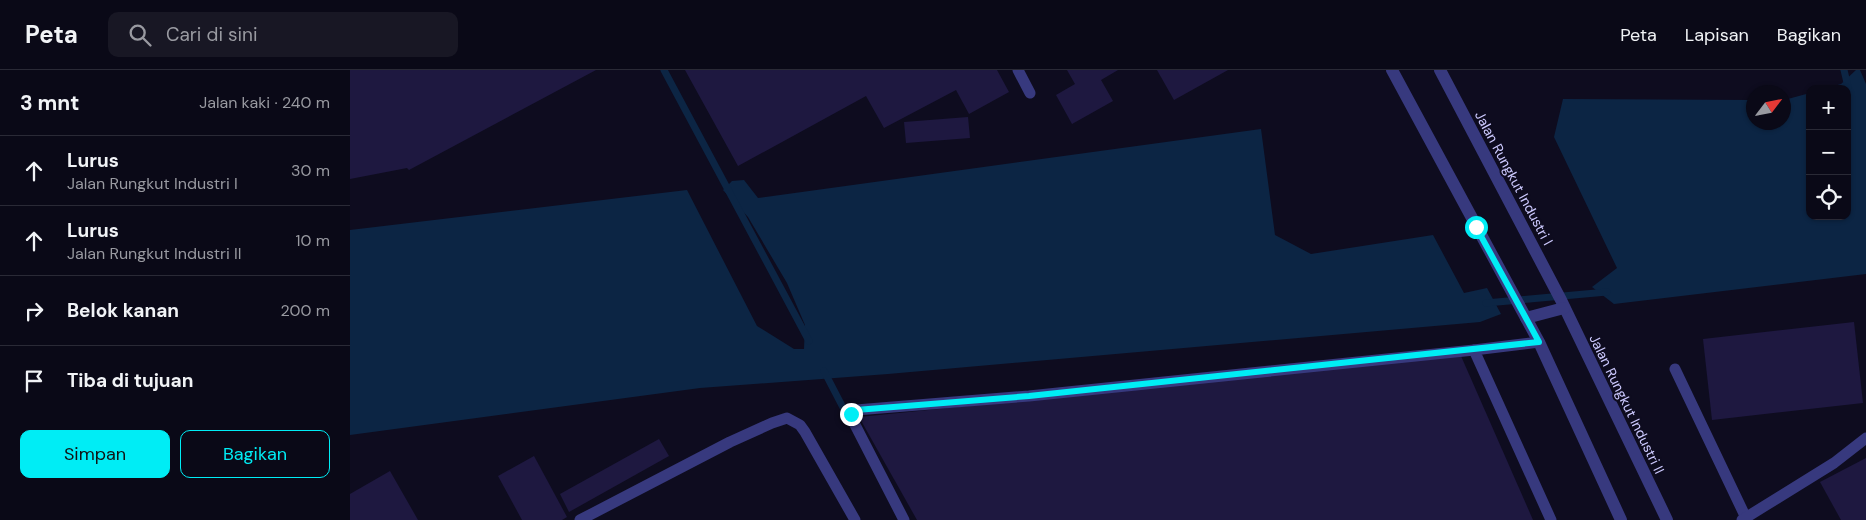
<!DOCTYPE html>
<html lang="id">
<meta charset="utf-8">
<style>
:root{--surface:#0a0917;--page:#181724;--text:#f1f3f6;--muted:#999aa1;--line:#2a2a36;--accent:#00edf5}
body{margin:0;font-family:"DM Sans",sans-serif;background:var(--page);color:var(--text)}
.controls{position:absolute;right:15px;top:15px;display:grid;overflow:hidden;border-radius:10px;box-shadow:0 1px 4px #0004}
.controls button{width:45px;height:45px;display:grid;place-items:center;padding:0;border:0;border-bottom:1px solid var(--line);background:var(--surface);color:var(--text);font:25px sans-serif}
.compass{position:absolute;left:1396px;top:15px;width:45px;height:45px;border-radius:50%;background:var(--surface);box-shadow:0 1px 4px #0004;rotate:58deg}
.stop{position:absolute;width:15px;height:15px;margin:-11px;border:4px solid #00edf5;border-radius:50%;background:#fff}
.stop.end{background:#00edf5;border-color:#fff;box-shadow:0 1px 5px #0008}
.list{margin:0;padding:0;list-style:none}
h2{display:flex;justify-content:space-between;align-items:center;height:65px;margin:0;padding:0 20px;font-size:21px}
h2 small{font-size:16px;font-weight:400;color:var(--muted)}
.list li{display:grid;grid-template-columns:32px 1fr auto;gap:15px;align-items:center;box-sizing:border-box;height:70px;padding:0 20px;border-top:1px solid var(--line)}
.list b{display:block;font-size:19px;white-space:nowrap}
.list p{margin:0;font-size:16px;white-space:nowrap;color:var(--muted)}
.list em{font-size:16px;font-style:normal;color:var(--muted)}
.actions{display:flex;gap:10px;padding:15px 20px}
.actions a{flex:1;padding:11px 0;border:1px solid var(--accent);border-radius:10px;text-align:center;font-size:18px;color:var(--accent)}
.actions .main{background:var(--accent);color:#111}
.icon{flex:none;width:28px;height:28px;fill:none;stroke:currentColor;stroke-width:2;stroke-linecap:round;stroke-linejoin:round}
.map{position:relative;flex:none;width:1516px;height:450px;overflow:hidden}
header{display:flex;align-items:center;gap:30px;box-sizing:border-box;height:70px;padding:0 25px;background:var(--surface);border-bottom:1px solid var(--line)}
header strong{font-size:24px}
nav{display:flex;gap:28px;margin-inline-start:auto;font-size:18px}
.search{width:350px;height:45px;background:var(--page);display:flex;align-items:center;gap:12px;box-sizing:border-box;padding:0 18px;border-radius:10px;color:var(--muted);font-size:19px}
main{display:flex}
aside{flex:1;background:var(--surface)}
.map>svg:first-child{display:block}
</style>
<header>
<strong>Peta</strong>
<div class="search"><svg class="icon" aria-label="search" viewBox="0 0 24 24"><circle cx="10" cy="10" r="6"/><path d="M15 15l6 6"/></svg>Cari di sini</div>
<nav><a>Peta</a><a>Lapisan</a><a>Bagikan</a></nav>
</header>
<main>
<aside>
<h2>3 mnt<small>Jalan kaki · 240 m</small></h2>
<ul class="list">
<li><svg class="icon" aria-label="ahead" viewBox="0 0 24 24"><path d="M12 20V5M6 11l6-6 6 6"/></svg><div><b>Lurus</b><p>Jalan Rungkut Industri I</p></div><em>30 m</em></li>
<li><svg class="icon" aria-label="ahead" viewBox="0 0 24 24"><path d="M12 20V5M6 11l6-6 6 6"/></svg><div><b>Lurus</b><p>Jalan Rungkut Industri II</p></div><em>10 m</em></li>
<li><svg class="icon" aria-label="right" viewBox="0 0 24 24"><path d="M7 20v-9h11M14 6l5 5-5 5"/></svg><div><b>Belok kanan</b></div><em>200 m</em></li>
<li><svg class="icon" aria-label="arrive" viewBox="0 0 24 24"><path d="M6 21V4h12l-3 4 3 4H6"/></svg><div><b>Tiba di tujuan</b></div></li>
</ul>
<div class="actions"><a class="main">Simpan</a><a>Bagikan</a></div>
</aside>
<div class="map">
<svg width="1516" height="450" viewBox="0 0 1516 450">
<rect width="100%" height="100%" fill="#0e0c1f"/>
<g fill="#0c2544">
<polygon points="1506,0 1510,0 1516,14 1516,204 1264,234 1242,217 1267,198 1204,67 1213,29 1403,30 1404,52 1434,52 1434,30 1460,23 1460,146 1497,146 1497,19 1474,19 1491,14"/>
<polygon points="911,59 925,165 961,184 1083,165 1114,223 1137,218 1151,244 1130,252 538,304 350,318 0,365 0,160 337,120 407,256 444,279 454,279 455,255 437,213 398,147 373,120 382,111 394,110 408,128"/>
</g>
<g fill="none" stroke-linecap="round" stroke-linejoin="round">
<g stroke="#0c2544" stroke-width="7">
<polyline points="314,0 459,271"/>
<polyline points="1494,0 1498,17"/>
<polyline points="1136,233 1257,222"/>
<polyline points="474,301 500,351"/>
</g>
</g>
<g fill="#1e1840">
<polygon points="0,0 246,0 59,100 57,98 0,109"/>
<polygon points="335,0 647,0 659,22 619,44 606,20 534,58 516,26 388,96"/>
<polygon points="717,0 768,0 751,10 763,31 722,54 706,25 725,14"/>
<polygon points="807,0 878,0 824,30"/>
<polygon points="618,47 620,68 556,73 554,52"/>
<polygon points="1504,252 1513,333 1362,350 1353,269"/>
<polygon points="1111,286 1183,450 567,450 509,347"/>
<polygon points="309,369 319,386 219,442 210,424"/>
<polygon points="184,386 217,447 212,450 172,450 148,406"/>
<polygon points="1516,388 1516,450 1491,450 1470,412"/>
<polygon points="40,401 68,450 0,450 0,424"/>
</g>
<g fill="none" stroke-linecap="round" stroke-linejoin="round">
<g stroke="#37397e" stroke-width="11">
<polyline points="668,0 680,23"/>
<polyline points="1189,272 1124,280 1201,450"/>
<polyline points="1325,299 1397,450"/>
<polyline points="230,450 380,372 422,353 437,348 450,355 455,362 505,450"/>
<polyline points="554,450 501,347 503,341 506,340 679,326 1124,280"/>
<polyline points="1392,450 1484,393 1516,368"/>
</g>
<g stroke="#37397e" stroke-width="12">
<polyline points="1042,0 1189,272 1271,450"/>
<polyline points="1090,0 1211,230 1317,450"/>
<polyline points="1176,248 1214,238"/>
</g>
</g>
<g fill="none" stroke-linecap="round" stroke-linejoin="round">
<polyline stroke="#00edf5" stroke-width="6" points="501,344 506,340 679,326 1189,272 1126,157"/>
</g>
<g text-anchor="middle" stroke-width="4" stroke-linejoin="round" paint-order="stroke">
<g font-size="14" fill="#cdcaff" stroke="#0e0c1f">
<text transform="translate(1164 108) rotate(62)" y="5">Jalan Rungkut Industri I</text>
<text transform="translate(1277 334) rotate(64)" y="5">Jalan Rungkut Industri II</text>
</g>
</g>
</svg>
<div class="controls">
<button>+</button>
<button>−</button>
<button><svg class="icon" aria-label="locate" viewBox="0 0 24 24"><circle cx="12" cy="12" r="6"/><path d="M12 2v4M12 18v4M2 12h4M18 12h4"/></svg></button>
</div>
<svg class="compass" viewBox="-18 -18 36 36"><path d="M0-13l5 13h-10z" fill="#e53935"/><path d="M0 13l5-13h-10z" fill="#999aa1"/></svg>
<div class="stop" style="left:1126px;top:157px"></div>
<div class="stop end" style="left:501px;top:344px"></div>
</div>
</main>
